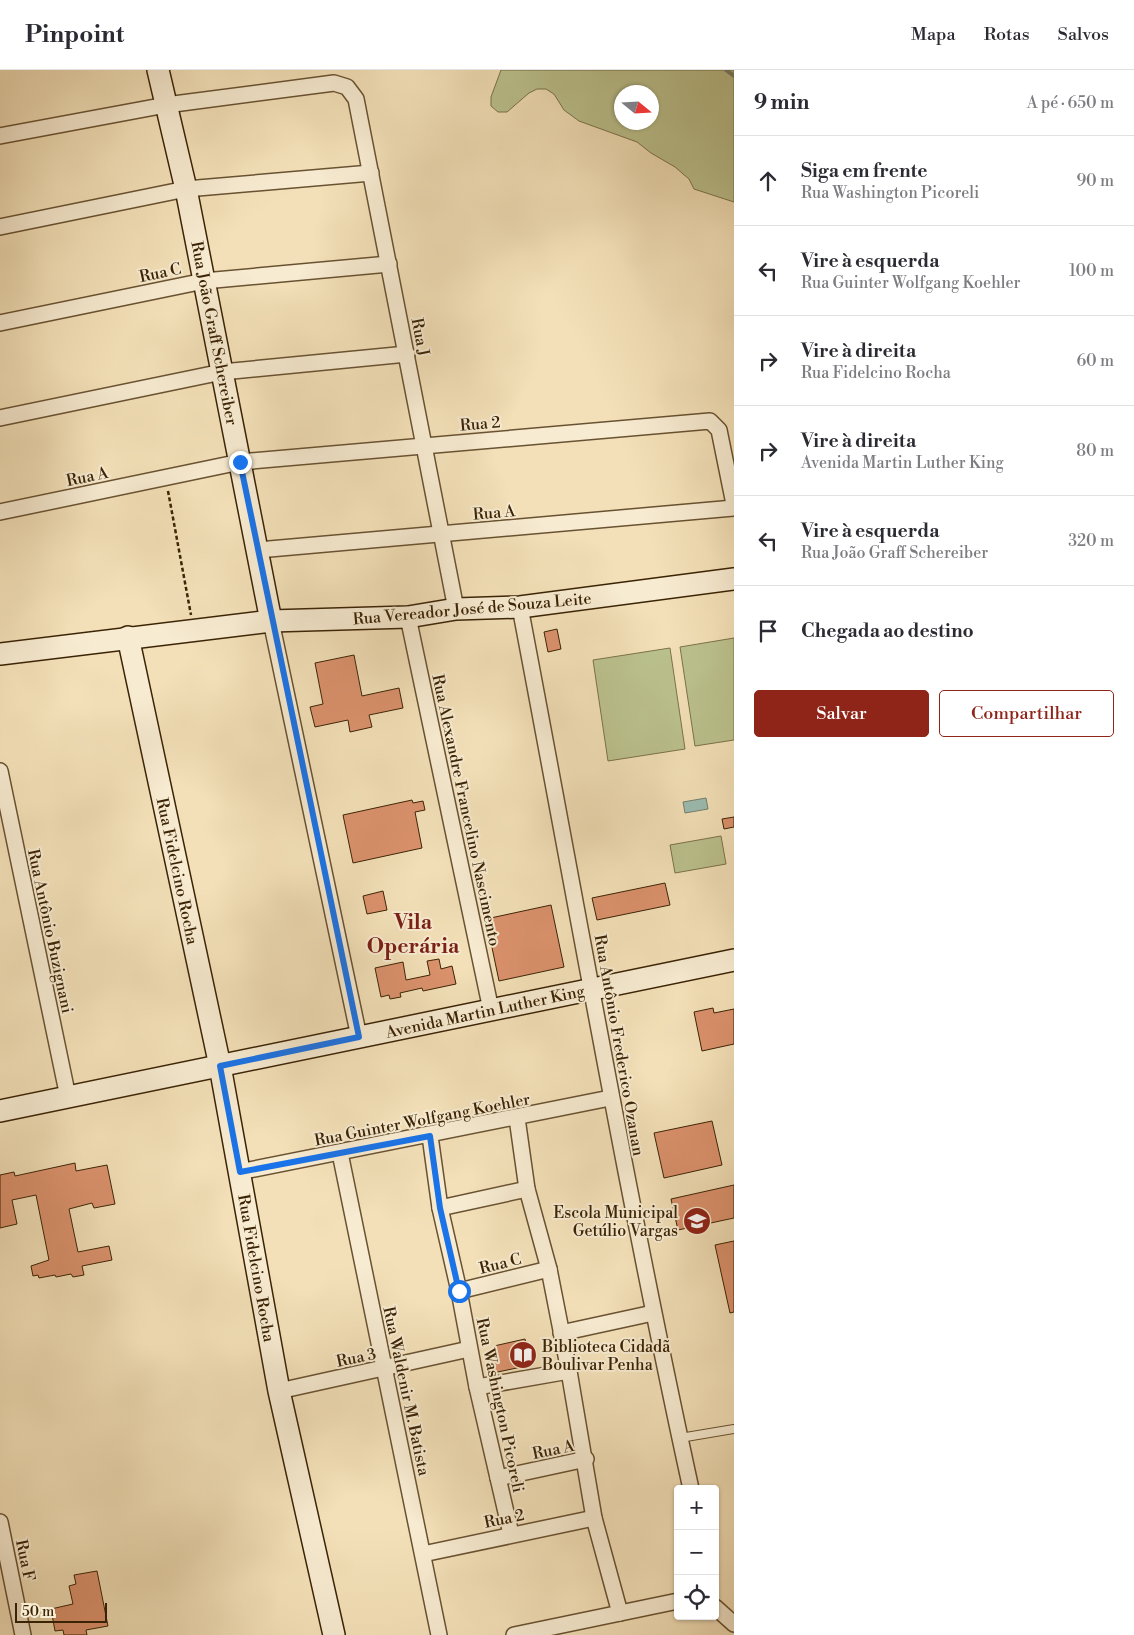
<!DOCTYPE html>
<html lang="pt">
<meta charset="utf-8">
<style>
:root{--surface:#fff;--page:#f2f2f3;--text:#2b2b33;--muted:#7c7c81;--line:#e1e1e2;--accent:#8f2418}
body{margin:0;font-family:"Libre Bodoni",serif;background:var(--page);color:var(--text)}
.controls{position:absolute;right:15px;bottom:15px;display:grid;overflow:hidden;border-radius:5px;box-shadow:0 1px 4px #0004}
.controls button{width:45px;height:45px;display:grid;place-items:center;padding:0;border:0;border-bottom:1px solid var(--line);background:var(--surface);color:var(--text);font:25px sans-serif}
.compass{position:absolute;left:614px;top:15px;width:45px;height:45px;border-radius:50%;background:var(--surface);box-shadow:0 1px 4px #0004;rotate:108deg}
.scale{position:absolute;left:15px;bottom:12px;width:92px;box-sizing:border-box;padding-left:5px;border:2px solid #3b2305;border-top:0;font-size:14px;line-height:18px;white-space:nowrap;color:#3b2305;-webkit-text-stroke:4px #f7ebd1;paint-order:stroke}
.stop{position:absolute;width:15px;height:15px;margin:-11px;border:4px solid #1a73e8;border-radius:50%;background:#fff}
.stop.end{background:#1a73e8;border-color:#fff;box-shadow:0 1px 5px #0008}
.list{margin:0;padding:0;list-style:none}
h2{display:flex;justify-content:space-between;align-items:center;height:65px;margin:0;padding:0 20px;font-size:21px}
h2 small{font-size:16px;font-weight:400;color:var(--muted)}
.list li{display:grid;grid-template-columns:32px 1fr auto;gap:15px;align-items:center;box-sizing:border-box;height:90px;padding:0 20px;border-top:1px solid var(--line)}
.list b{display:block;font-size:19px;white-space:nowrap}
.list p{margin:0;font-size:16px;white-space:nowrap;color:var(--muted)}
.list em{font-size:16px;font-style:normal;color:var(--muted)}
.actions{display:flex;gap:10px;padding:15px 20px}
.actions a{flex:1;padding:11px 0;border:1px solid var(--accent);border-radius:5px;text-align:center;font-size:18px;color:var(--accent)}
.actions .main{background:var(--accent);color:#fff}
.icon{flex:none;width:28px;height:28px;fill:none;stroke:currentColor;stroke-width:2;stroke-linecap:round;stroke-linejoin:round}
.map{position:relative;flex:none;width:734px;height:1565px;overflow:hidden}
header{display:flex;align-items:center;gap:30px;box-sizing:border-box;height:70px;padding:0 25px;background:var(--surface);border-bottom:1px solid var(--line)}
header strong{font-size:24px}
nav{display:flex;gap:28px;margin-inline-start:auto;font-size:18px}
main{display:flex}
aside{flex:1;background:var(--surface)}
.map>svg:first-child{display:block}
</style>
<header>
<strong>Pinpoint</strong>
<nav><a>Mapa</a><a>Rotas</a><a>Salvos</a></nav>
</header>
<main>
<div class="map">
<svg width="734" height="1565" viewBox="0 0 734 1565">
<rect width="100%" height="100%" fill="#f3e0b8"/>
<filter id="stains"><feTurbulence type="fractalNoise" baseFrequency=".004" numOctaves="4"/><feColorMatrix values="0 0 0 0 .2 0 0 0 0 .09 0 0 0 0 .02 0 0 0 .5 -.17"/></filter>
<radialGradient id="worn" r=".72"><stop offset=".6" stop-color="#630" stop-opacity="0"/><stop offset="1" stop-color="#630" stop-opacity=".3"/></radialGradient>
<g fill="#bbc28e" stroke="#7b724a" fill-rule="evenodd">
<path d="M501,0H734V132L694,119L689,109L675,97L651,83L637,72L579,51L564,40L554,24L546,19H537L529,23L507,42H498L491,36V27ZM652,22V52H622V22Z"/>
<polygon points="734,568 734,670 695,676 680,577"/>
<polygon points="670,578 685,679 608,691 593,590"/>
<polygon points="721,766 726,794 675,803 670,775"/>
</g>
<polygon fill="#9bbdb2" stroke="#757f6d" points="706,728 708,739 685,743 683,732"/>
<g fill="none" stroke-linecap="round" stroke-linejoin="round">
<polyline stroke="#757f6d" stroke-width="4" points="726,0 734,6"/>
</g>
<g fill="#db926d" stroke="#3b2305">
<polygon points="557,559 561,579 548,582 544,562"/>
<polygon points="354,585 362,626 399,618 403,638 369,645 372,657 350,662 348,650 315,657 310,637 323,634 315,593"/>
<polygon points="412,730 413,733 423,731 425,740 415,742 422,778 353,793 343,745"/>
<polygon points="734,747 734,757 724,759 722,749"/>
<polygon points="665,813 670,835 597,850 592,828"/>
<polygon points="383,821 387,840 367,844 363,826"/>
<polygon points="551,835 564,897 499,911 486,849"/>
<polygon points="439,889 441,899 452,896 456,914 423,921 422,918 400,923 401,927 390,929 389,925 381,927 375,898 403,892 406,910 430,905 427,891"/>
<polygon points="713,938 714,943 734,939 734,974 702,981 694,942"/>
<polygon points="712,1051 722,1095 664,1108 654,1063"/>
<polygon points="75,1093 76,1101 107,1095 115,1134 94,1138 92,1133 69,1139 78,1182 109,1176 112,1190 82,1196 84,1205 73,1207 71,1204 56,1207 55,1205 39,1208 38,1205 33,1206 31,1196 49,1190 36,1125 12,1130 17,1154 0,1158 0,1105 14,1102 15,1106"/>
<polygon points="734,1115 734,1148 678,1160 671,1129"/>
<polygon points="734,1171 734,1242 730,1243 715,1175"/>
<polygon points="525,1269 531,1295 493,1303 490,1289 496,1287 494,1276"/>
<polygon points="97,1501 108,1556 86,1560 87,1565 64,1565 63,1560 55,1561 51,1539 73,1534 69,1516 76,1514 74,1505"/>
</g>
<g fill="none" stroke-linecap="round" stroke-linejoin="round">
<g stroke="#695232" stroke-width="10">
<polyline id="lane" points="680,1368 734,1359"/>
</g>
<g stroke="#695232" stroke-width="18">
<g id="street">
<polyline points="0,66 166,35 334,13 347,17 356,29 456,539"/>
<polyline points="0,157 186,119 371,103"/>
<polyline points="0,253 204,211 389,194"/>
<polyline points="0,348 222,302 407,284"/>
<polyline points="0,442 240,392 710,351 719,360 734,434"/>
<polyline points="258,480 734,438"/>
<path d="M520,537C576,831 627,1126 691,1419"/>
<polyline points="408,547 491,940"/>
<polyline points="271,551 359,967"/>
<polyline points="0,701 68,1027"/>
<polyline points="517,1048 527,1119 549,1199 569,1301 594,1448 620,1543"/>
<polyline points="430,1066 440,1138 459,1221 477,1317 511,1464"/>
<polyline points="340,1083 439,1565"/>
<polyline points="239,1102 610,1028"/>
<polyline points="440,1138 527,1119"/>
<polyline points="459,1221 549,1199"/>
<polyline points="561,1263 653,1243"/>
<polyline points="477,1317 569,1301"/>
<polyline points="279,1321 469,1279"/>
<polyline points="498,1408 586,1389"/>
<polyline points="0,1452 23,1565"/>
<polyline points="423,1484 594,1448"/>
<polyline points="715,1537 734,1554"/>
<polyline points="514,1565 678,1531"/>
</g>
</g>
<g stroke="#3b2305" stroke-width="24">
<g id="secondary">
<polyline points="158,0 186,119 271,551"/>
<polyline points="128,567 220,996 279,1321 334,1565"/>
<polyline points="0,584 271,551 408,547 456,539 520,537 734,509"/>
<polyline points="0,1041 734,890"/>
</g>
</g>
<polyline stroke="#3b2305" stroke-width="2.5" stroke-dasharray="4 2.5" stroke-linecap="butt" points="168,421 191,545"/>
<use href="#lane" stroke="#f7ebd1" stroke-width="8"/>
<use href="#street" stroke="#f7ebd1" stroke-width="15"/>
<use href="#secondary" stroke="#f7ebd1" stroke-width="21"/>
</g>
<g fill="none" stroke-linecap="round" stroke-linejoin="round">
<polyline stroke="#1a73e8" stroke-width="6" points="240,392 359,967 220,996 240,1102 430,1066 440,1138 459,1221"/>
</g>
<defs>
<g id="school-disc" transform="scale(1.4375)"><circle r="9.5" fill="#8f2418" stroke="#f7ebd1"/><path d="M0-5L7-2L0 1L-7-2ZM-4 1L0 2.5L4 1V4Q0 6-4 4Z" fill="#fff"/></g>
<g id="library-disc" transform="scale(1.4375)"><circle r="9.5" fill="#8f2418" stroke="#f7ebd1"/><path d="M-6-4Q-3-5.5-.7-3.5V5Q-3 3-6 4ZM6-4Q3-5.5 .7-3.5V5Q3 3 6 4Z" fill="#fff"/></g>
</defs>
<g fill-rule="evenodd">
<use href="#school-disc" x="697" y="1151"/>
<use href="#library-disc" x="523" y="1285"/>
</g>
<g text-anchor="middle" stroke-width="4" stroke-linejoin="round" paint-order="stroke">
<g font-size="16" fill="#3b2305" stroke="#f7ebd1">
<text transform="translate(160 202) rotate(-12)" y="6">Rua C</text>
<text transform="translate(215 263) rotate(79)" y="6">Rua João Graff Schereiber</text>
<text transform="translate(421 267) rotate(79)" y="6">Rua J</text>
<text transform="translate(480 353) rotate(-5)" y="6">Rua 2</text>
<text transform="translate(87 406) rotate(-12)" y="6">Rua A</text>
<text transform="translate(494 442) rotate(-5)" y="6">Rua A</text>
<text transform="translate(472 538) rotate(-5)" y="6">Rua Vereador José de Souza Leite</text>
<text transform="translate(467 740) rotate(78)" y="6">Rua Alexandre Francelino Nascimento</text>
<text transform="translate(178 801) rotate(78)" y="6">Rua Fidelcino Rocha</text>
<text transform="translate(51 861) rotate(78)" y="6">Rua Antônio Buzignani</text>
<text transform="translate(485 941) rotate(-12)" y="6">Avenida Martin Luther King</text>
<text transform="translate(620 975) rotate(80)" y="6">Rua Antônio Frederico Ozanan</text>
<text transform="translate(422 1049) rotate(-11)" y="6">Rua Guinter Wolfgang Koehler</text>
<text transform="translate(500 1193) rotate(-14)" y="6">Rua C</text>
<text transform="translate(257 1198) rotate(80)" y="6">Rua Fidelcino Rocha</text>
<text transform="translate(356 1287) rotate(-12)" y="6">Rua 3</text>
<text transform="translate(407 1321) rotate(78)" y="6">Rua Waldenir M. Batista</text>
<text transform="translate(501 1335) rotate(78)" y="6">Rua Washington Picoreli</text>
<text transform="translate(553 1379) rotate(-12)" y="6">Rua A</text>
<text transform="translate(504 1448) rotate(-12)" y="6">Rua 2</text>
<text transform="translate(26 1490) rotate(78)" y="6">Rua F</text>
</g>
<g font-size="16" fill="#3b2305" stroke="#f7ebd1" text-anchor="end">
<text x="678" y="1148">Escola Municipal<tspan x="678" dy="18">Getúlio Vargas</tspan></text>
<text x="542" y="1282" text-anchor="start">Biblioteca Cidadã<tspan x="542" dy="18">Boulivar Penha</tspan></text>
</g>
<g font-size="21" font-weight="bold" fill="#7a1f14" stroke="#f7ebd1">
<text x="413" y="859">Vila<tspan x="413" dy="24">Operária</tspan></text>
</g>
</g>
<rect width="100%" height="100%" filter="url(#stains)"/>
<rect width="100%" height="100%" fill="url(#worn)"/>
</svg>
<div class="controls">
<button>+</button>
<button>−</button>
<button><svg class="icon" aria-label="locate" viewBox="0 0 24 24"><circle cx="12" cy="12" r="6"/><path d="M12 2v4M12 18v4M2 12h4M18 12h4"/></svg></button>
</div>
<svg class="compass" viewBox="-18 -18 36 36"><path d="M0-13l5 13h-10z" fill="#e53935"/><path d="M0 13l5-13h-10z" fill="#7c7c81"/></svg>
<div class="scale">50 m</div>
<div class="stop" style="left:459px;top:1221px"></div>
<div class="stop end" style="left:240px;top:392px"></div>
</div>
<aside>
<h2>9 min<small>A pé · 650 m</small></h2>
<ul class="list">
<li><svg class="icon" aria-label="ahead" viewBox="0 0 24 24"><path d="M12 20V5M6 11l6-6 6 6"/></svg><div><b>Siga em frente</b><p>Rua Washington Picoreli</p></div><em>90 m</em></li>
<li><svg class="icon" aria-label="left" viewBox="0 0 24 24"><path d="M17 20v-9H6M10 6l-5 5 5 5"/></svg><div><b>Vire à esquerda</b><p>Rua Guinter Wolfgang Koehler</p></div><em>100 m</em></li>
<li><svg class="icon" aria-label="right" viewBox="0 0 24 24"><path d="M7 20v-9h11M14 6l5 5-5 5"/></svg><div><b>Vire à direita</b><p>Rua Fidelcino Rocha</p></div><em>60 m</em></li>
<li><svg class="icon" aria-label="right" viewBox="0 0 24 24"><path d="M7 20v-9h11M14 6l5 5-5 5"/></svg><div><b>Vire à direita</b><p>Avenida Martin Luther King</p></div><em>80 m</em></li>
<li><svg class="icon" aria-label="left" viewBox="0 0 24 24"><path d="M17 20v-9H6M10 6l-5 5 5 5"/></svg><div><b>Vire à esquerda</b><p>Rua João Graff Schereiber</p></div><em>320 m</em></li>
<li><svg class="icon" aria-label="arrive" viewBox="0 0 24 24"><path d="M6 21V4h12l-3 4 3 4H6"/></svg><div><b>Chegada ao destino</b></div></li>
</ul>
<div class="actions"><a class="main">Salvar</a><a>Compartilhar</a></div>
</aside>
</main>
